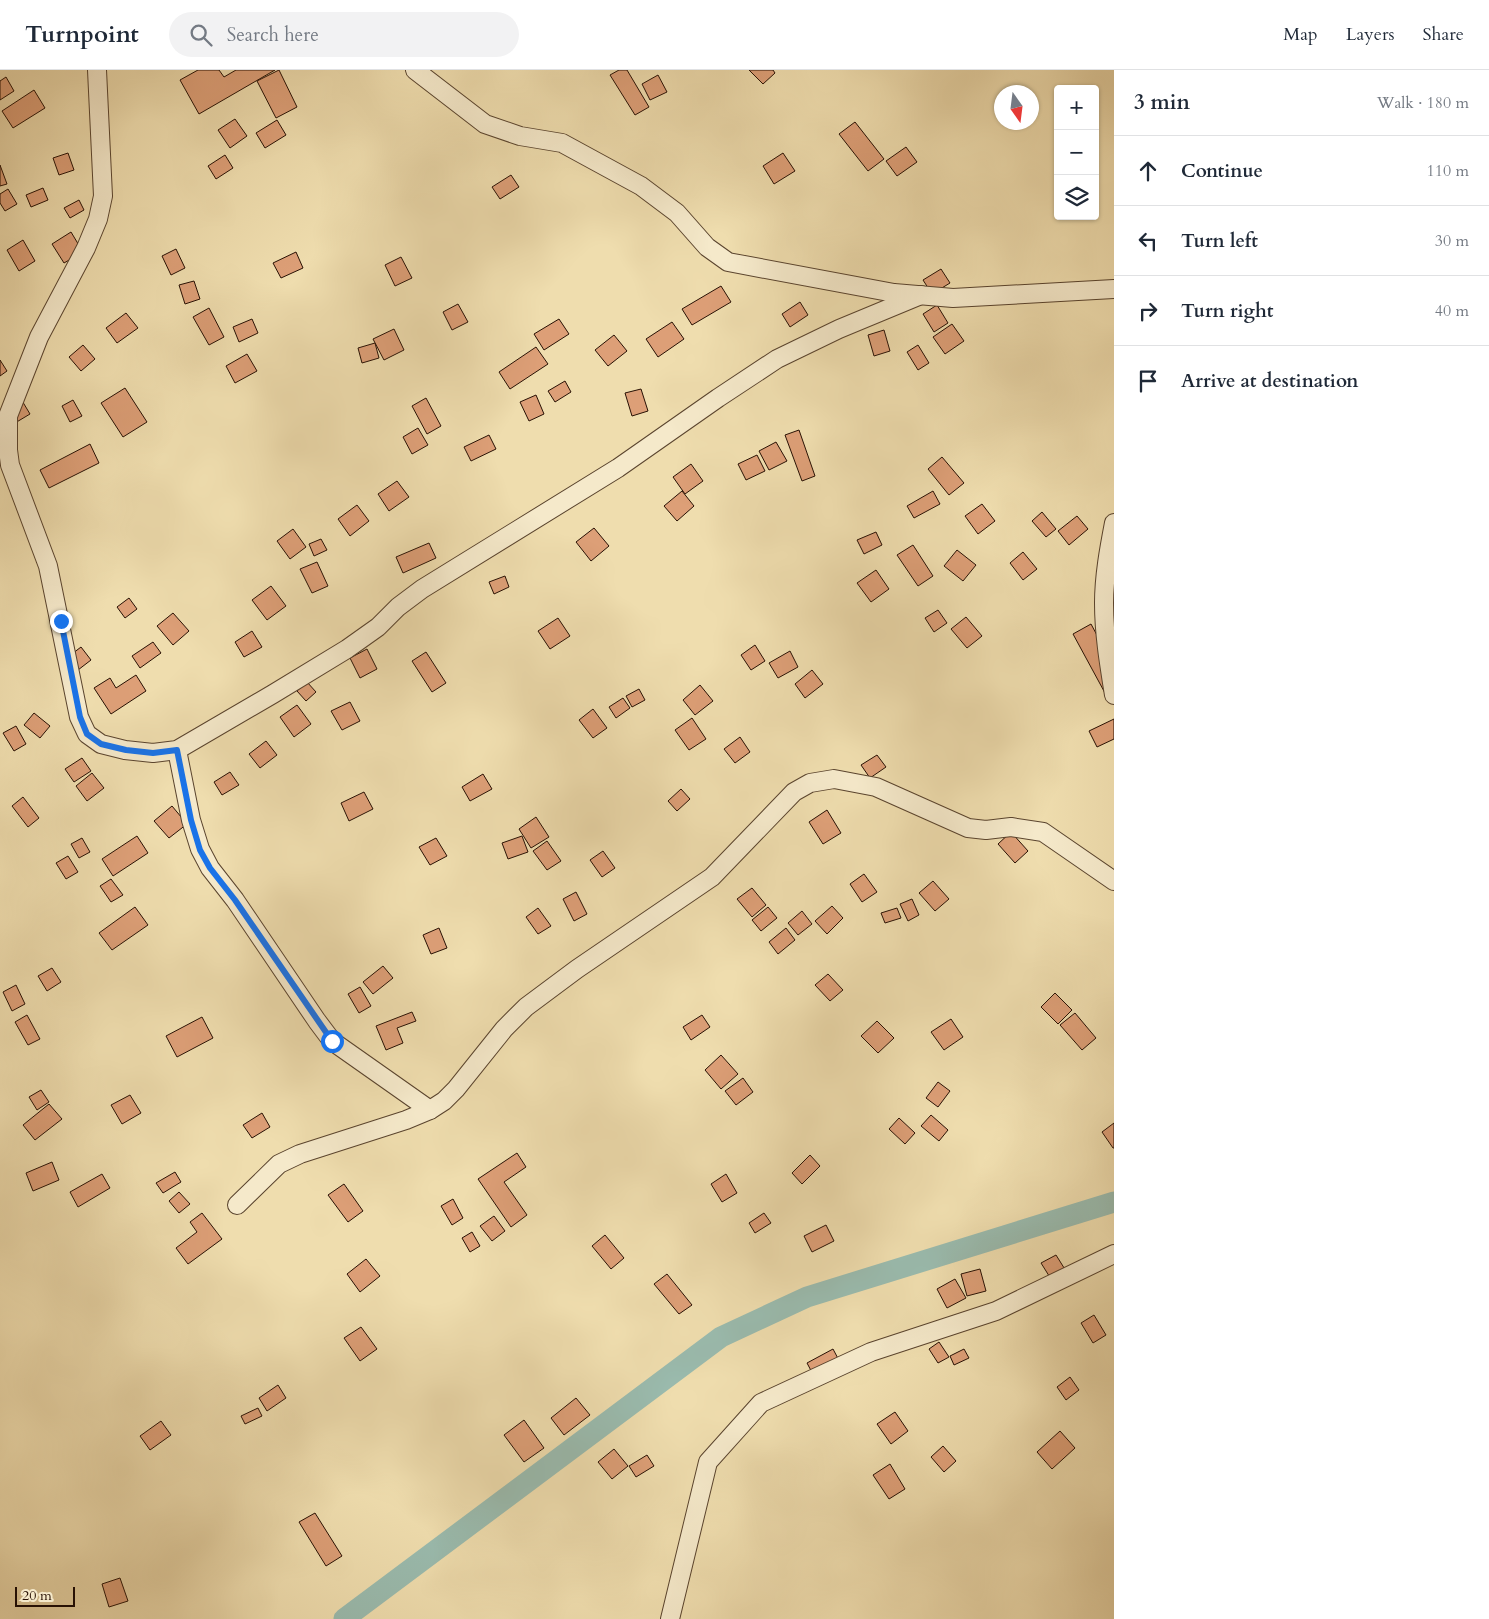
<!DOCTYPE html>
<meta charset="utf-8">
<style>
:root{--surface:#fff;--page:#f2f2f3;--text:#1f2937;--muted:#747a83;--line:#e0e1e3}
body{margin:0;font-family:Cardo,serif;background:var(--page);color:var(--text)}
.controls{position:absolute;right:15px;top:15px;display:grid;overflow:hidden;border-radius:5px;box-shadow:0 1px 4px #0004}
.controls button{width:45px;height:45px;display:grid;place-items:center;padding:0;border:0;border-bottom:1px solid var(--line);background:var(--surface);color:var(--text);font:25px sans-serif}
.compass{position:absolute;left:994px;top:15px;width:45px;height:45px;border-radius:50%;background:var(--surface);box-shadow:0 1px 4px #0004;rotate:166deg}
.scale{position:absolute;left:15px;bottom:12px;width:60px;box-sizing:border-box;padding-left:5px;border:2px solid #281104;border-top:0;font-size:14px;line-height:18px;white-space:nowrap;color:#281104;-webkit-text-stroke:4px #f5e9ca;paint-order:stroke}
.stop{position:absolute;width:15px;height:15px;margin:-11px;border:4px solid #1a73e8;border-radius:50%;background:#fff}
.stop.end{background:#1a73e8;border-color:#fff;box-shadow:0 1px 5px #0008}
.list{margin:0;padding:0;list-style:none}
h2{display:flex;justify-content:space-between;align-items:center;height:65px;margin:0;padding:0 20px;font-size:21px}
h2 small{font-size:16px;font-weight:400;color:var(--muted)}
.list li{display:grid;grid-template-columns:32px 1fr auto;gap:15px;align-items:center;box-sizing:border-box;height:70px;padding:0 20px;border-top:1px solid var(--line)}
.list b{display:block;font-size:19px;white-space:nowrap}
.list em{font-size:16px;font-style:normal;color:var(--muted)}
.icon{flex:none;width:28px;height:28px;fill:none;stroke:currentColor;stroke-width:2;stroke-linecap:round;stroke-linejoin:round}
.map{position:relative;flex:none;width:1114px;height:1549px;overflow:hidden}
header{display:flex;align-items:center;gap:30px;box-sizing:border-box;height:70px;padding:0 25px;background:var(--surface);border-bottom:1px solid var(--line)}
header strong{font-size:24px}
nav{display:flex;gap:28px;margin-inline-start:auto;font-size:18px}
.search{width:350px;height:45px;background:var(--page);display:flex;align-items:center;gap:12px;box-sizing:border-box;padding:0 18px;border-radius:28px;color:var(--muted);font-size:19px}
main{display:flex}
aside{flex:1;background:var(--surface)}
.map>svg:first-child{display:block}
</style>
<header>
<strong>Turnpoint</strong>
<div class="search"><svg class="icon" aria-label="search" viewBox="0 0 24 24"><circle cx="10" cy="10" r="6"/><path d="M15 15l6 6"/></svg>Search here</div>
<nav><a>Map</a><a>Layers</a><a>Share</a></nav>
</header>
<main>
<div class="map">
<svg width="1114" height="1549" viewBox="0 0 1114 1549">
<rect width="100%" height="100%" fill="#efddae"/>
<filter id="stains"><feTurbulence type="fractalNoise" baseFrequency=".004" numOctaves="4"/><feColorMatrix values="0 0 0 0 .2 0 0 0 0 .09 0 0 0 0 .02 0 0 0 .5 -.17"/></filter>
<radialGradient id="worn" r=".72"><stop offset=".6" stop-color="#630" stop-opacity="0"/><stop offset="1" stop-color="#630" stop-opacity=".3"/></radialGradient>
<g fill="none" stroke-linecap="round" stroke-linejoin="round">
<polyline stroke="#9abbae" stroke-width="21" points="344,1549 721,1267 807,1227 1114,1132"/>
</g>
<g fill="#dd9f77" stroke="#281104">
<polygon points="198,0 219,0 224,7 236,0 275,0 199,44 180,10"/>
<polygon points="279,0 297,37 276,48 257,11"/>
<polygon points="619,0 627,0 649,37 635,45 610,5"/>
<polygon points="749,0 773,0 775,3 763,14"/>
<polygon points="658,5 667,22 650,30 642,14"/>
<polygon points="6,7 14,21 0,30 0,11"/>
<polygon points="34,20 45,38 13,58 2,41"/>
<polygon points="235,49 247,66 230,78 218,60"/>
<polygon points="277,50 286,65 265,78 256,63"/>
<polygon points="855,52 884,89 868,101 839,64"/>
<polygon points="906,77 917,92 897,106 886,91"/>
<polygon points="68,83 74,100 59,105 53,88"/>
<polygon points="783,83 795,101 774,114 763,96"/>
<polygon points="225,85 233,98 216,109 208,96"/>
<polygon points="0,95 7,114 0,116"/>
<polygon points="511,105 519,117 500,129 492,117"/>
<polygon points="43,118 48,130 31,137 26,125"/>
<polygon points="8,119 17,134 5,141 0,133 0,124"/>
<polygon points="79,130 84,140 70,148 64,138"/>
<polygon points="71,162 83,182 64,193 52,174"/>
<polygon points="23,170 35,191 19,201 7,180"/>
<polygon points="176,179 185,198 171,205 162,186"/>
<polygon points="296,182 303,198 281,208 273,193"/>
<polygon points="401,187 412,208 395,216 385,195"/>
<polygon points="941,199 950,213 932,224 923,210"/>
<polygon points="194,211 200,229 185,234 179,215"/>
<polygon points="721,216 731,232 692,255 682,239"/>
<polygon points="800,232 808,245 790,257 782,244"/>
<polygon points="458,234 468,252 452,260 443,242"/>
<polygon points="937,235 948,253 934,262 923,244"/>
<polygon points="209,238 224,267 209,275 193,247"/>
<polygon points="126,243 138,258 117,273 106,258"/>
<polygon points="252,249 258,263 239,272 233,257"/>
<polygon points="559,249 569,264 544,280 534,264"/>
<polygon points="672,252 684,269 658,287 646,269"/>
<polygon points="952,254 964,271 945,284 933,267"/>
<polygon points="394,259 404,280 384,290 373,269"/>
<polygon points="884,260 890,281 874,286 868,265"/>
<polygon points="614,265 627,281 608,296 595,280"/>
<polygon points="375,273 379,288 362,293 358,278"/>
<polygon points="83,275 95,289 81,301 69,287"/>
<polygon points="918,275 929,293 918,300 907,282"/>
<polygon points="536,277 548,294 510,319 499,302"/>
<polygon points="247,284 257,301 235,313 226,296"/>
<polygon points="0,290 7,301 0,306"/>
<polygon points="565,311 571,322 555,332 548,321"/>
<polygon points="125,318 147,352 123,367 101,333"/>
<polygon points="641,319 648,341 632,346 625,323"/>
<polygon points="536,325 544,344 529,351 520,332"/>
<polygon points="426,328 441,356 427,364 412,336"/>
<polygon points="21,329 30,344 10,356"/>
<polygon points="73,330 82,346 70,352 62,336"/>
<polygon points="418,358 428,375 412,384 403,367"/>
<polygon points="799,360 815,406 802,411 785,365"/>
<polygon points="489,365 496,379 471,391 464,377"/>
<polygon points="776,372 787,391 769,400 759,381"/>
<polygon points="90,374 99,393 49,418 40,400"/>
<polygon points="757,385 765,401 746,410 738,394"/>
<polygon points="942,387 964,413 949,425 928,399"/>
<polygon points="691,394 703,411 685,424 673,407"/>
<polygon points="397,411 409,427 389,441 378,424"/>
<polygon points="682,421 694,436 677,451 664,436"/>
<polygon points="933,421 940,434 914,448 907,436"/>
<polygon points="982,434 995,451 978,464 965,446"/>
<polygon points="357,435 369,451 350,466 338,449"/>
<polygon points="1042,442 1056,459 1046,467 1032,451"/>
<polygon points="1077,446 1088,459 1069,475 1058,461"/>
<polygon points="594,458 609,476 591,491 576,472"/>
<polygon points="293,459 306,477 290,489 277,471"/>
<polygon points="876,462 882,475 864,484 857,470"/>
<polygon points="321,469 327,480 314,486 309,474"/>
<polygon points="429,473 436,488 403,503 396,487"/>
<polygon points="913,475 933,506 918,516 897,485"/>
<polygon points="957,480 976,495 963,511 944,496"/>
<polygon points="1023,482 1037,499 1023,510 1010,493"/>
<polygon points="317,492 328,516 312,523 300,499"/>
<polygon points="876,500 889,519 871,532 857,513"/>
<polygon points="505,506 509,517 494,524 489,512"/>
<polygon points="271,516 286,536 267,550 252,530"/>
<polygon points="129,528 137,539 125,548 117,537"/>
<polygon points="938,540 947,553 934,562 925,548"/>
<polygon points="173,543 189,561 173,575 157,556"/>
<polygon points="966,547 982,566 967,578 951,559"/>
<polygon points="558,548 570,566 550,579 538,561"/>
<polygon points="1091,554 1114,597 1105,623 1073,564"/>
<polygon points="252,561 262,577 244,587 235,572"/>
<polygon points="153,572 161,583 140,598 132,586"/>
<polygon points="755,575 765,591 751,600 741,585"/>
<polygon points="81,577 91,590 78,600 68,587"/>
<polygon points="367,579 377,599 360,608 350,588"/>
<polygon points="790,581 798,597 778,608 769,593"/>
<polygon points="426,582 446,613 432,622 412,591"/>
<polygon points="812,600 823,614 805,628 795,614"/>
<polygon points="136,605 146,621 111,644 94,618 110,608 116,618"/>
<polygon points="307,612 316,622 306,631 297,621"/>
<polygon points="700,615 713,631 695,645 683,630"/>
<polygon points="639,619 645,630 632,637 626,626"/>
<polygon points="623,628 630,638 616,648 609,637"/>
<polygon points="350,632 360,651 342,660 331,641"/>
<polygon points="297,635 311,654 294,667 280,647"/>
<polygon points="593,639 607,658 593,668 579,650"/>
<polygon points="34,643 50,656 40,668 24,655"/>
<polygon points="692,648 706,669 689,680 675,660"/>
<polygon points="1114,649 1114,669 1097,677 1089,661"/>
<polygon points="16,656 26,674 14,681 3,663"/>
<polygon points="740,667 750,682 735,693 724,679"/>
<polygon points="266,671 277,685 260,698 249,684"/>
<polygon points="877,685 886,697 870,708 861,695"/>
<polygon points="82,688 91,701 74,712 65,699"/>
<polygon points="230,702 239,715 222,725 214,712"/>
<polygon points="92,703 104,718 87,731 76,716"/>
<polygon points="483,704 492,719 470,731 462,717"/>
<polygon points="681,719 690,729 677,741 668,731"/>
<polygon points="364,722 373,739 349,751 341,733"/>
<polygon points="23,727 39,748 28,757 12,736"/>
<polygon points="172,736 187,754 169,768 154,751"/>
<polygon points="827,740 841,763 823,774 809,752"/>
<polygon points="536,747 549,767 531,778 519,759"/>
<polygon points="1011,762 1028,781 1015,793 998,774"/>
<polygon points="137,766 148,783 113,806 102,789"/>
<polygon points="522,766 528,782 508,789 502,773"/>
<polygon points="82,768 90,782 79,788 71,774"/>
<polygon points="436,768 447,786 430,795 419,777"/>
<polygon points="547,771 561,791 547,800 533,781"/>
<polygon points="603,781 615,798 602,807 590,790"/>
<polygon points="68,786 78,802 66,809 56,793"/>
<polygon points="864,804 877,822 862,832 850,814"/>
<polygon points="111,809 123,825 111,832 100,816"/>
<polygon points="933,811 949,829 935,841 919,823"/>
<polygon points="752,818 766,835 752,847 737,829"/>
<polygon points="576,822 587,844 574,851 563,829"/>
<polygon points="912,829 919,845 908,851 900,834"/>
<polygon points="832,836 843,848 827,864 815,851"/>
<polygon points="135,837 148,855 112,880 99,863"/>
<polygon points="768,837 777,848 761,861 752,850"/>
<polygon points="538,838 551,856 538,864 526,847"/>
<polygon points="897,838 901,848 885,853 881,843"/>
<polygon points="802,841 812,854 798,865 788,853"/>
<polygon points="439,858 447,878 431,884 423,865"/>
<polygon points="786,858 795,870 778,884 769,872"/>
<polygon points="383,896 393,908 373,924 363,912"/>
<polygon points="52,898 61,912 47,921 38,906"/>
<polygon points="828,904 843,920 830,931 815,915"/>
<polygon points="16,915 25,934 12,941 3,922"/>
<polygon points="360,917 371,936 359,943 348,924"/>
<polygon points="1055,923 1072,940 1058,954 1041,937"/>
<polygon points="412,942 416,951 397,958 403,973 386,980 376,956"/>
<polygon points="1075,943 1096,968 1082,980 1060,955"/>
<polygon points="27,945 40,969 28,975 15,952"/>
<polygon points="702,945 710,957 691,970 683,957"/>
<polygon points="202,947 213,968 177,987 166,966"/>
<polygon points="951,949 963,967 944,980 931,962"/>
<polygon points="877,951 894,968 878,983 861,966"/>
<polygon points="721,985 738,1004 721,1019 705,1000"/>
<polygon points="743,1008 753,1022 736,1035 725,1021"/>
<polygon points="938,1012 950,1021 938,1037 926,1028"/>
<polygon points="41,1020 49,1032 37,1040 29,1027"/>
<polygon points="130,1025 141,1043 122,1054 111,1035"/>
<polygon points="49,1034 62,1049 35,1070 23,1055"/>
<polygon points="262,1043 270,1057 252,1068 243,1055"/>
<polygon points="931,1045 948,1060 939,1071 921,1056"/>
<polygon points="899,1048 915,1063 905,1074 889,1059"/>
<polygon points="1114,1053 1114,1078 1113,1078 1102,1062"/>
<polygon points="517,1083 526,1097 504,1112 527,1145 511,1157 478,1109"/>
<polygon points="810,1085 820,1096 802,1114 792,1103"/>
<polygon points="52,1092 59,1110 33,1121 26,1103"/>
<polygon points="175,1102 181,1112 163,1123 156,1113"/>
<polygon points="102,1104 110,1118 78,1137 70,1122"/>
<polygon points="726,1104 737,1123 722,1132 711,1114"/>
<polygon points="344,1114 363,1141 348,1152 328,1125"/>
<polygon points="179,1122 190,1134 179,1143 169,1131"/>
<polygon points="453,1129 463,1148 452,1155 441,1136"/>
<polygon points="202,1143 222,1169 188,1194 176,1178 197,1162 190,1152"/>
<polygon points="764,1143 771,1153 755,1163 749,1153"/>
<polygon points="494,1146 505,1161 492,1171 480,1156"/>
<polygon points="826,1155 834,1171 812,1182 804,1166"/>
<polygon points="472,1162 480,1176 470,1182 462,1168"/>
<polygon points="605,1165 624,1188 611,1199 592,1176"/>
<polygon points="1056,1185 1066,1201 1051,1209 1041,1193"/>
<polygon points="366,1189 380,1206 360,1222 347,1204"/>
<polygon points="980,1199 986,1221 967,1226 961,1204"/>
<polygon points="667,1204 692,1235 679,1244 654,1214"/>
<polygon points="955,1209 966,1228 947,1238 937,1219"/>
<polygon points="1094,1245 1106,1265 1093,1273 1081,1253"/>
<polygon points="361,1257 377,1279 360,1291 344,1268"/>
<polygon points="939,1272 949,1287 938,1293 929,1279"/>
<polygon points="833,1279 842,1296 816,1310 807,1293"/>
<polygon points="964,1279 969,1288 954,1295 950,1286"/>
<polygon points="1070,1307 1079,1320 1066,1330 1057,1317"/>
<polygon points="278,1315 286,1328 267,1341 259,1328"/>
<polygon points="576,1328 590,1345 564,1365 551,1348"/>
<polygon points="258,1338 262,1346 245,1354 241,1346"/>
<polygon points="895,1342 908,1361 891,1374 877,1354"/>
<polygon points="524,1350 544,1378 524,1392 504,1365"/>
<polygon points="161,1351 171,1365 150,1380 140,1366"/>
<polygon points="1060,1361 1075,1378 1052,1399 1037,1382"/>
<polygon points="943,1376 956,1391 944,1402 931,1387"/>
<polygon points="614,1379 628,1396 612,1409 598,1392"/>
<polygon points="647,1385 654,1396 636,1407 629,1396"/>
<polygon points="890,1394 905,1419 889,1429 873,1405"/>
<polygon points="315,1443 342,1486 326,1496 299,1452"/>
<polygon points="120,1508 128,1531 109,1537 102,1514"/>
</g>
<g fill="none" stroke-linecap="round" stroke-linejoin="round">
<g stroke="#5a442e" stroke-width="20">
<g id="minor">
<polyline points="97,0 103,126 98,149 86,178 39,267 8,346 8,380 10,395 48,496 79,647 87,664 101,674 125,680 153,683 177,680 273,624 347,579 378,557 398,537 422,519 618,398 718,328 777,289 839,259 921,225"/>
<polyline points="415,0 485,54 520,66 562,73 641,116 677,143 707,177 728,192 894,223 953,228 1114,219"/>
<path d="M1114,453C1109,479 1104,506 1104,533C1104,564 1109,594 1114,625"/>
<polyline points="177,680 191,750 200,779 210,798 235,830 317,951 332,971 430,1040"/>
<polyline points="237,1135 279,1094 300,1084 406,1050 430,1040 444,1031 456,1019 504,959 526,937 577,899 712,807 794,722 810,713 834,709 876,717 968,758 986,760 1011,757 1043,762 1114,811"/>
<polyline points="670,1549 708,1392 761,1333 871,1282 996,1241 1114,1184"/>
</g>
</g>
<use href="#minor" stroke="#f5e9ca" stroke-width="18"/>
</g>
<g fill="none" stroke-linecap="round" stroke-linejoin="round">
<polyline stroke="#1a73e8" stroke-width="6" points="61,551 80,647 87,664 101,674 126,680 153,683 177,680 191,750 200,780 210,798 235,830 332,971"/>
</g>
<rect width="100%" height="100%" filter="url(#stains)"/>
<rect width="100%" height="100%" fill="url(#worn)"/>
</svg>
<div class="controls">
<button>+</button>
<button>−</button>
<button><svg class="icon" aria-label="layers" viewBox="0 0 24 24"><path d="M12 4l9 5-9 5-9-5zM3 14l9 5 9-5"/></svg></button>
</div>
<svg class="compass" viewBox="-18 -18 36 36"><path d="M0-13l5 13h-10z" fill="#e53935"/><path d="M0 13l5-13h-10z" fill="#747a83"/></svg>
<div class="scale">20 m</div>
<div class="stop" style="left:332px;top:971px"></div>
<div class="stop end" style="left:61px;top:551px"></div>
</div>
<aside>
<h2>3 min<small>Walk · 180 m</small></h2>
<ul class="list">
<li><svg class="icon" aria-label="ahead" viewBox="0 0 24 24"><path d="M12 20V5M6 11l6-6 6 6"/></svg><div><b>Continue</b></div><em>110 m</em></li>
<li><svg class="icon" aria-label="left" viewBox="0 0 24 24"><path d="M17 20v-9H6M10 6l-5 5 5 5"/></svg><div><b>Turn left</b></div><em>30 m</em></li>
<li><svg class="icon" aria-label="right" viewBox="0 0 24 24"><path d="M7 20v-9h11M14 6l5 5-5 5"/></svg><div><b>Turn right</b></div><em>40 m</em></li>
<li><svg class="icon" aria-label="arrive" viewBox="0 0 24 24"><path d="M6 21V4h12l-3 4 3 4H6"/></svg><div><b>Arrive at destination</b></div></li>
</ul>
</aside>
</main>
